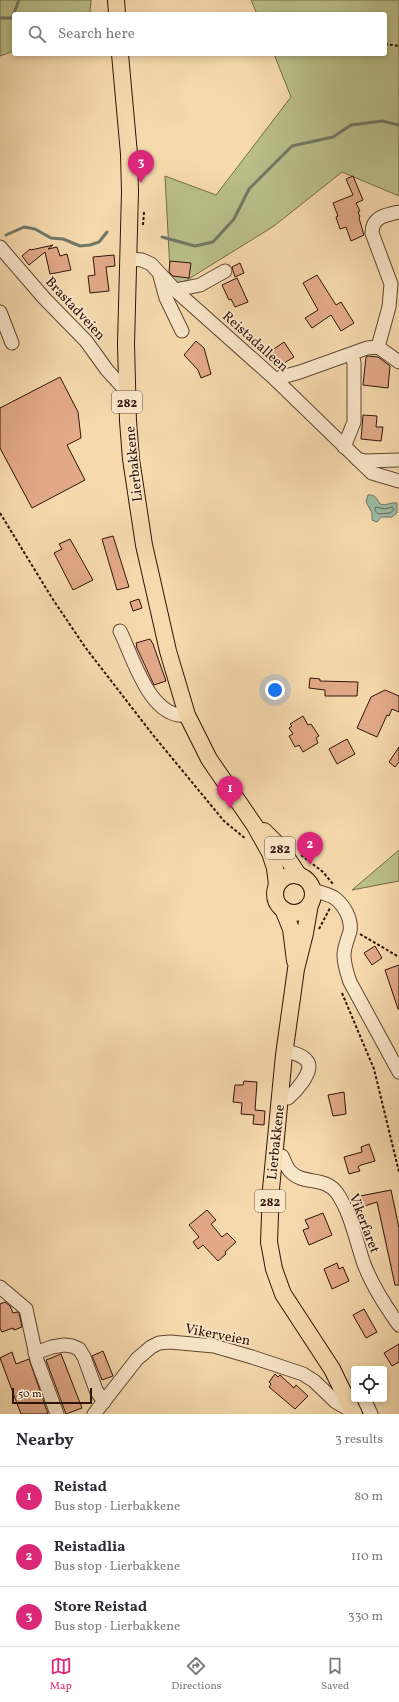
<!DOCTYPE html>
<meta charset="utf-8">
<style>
:root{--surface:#fff;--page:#f7f7f7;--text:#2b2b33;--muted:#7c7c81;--line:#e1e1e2;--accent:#db2777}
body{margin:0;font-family:Vollkorn,serif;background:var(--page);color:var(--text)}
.controls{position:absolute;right:12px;bottom:12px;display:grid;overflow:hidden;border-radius:4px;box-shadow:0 2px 6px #0003}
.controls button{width:36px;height:36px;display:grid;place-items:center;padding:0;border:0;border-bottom:1px solid var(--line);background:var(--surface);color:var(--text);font:20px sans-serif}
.scale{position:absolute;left:12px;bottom:10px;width:80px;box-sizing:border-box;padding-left:4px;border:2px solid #301409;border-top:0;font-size:11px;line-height:14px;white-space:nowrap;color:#301409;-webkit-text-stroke:3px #f9e7ca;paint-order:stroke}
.you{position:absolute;left:275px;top:690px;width:14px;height:14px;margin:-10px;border:3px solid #fff;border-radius:50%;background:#1a73e8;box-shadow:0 0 0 6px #1a73e833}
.badge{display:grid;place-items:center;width:26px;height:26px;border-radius:50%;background:var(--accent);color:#fff;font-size:13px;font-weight:700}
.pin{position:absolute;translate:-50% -33px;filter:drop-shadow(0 1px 2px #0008)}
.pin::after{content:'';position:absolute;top:21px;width:14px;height:12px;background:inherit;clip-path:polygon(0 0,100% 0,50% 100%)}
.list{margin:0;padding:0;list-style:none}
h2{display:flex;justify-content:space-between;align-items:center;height:52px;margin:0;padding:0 16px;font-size:17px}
h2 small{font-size:13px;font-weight:400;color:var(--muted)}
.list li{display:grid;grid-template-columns:26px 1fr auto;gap:12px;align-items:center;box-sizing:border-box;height:60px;padding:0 16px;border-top:1px solid var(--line)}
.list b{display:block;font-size:15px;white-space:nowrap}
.list p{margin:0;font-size:13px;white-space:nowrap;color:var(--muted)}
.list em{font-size:13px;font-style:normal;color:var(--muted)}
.icon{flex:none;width:22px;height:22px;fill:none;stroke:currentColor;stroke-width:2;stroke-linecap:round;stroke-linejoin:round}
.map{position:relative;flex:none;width:399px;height:1414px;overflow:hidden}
.search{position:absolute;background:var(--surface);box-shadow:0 2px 6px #0003;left:12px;right:12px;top:12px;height:44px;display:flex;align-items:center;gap:10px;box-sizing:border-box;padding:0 14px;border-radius:4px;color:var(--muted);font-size:15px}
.sheet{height:232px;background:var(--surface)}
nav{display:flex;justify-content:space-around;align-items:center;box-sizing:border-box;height:56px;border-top:1px solid var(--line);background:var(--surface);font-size:11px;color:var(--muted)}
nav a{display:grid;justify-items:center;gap:2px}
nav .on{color:var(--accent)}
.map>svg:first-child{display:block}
</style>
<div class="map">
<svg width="399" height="1414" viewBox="0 0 399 1414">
<rect width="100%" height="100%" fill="#f6daae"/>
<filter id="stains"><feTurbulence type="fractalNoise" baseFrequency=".005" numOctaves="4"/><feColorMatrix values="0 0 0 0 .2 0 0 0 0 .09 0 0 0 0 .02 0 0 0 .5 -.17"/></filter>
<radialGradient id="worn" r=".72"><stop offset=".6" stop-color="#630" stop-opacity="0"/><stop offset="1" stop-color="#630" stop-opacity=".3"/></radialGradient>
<g fill="#bbc08b" stroke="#766a4a">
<polygon points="0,0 91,0 90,12 86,14 14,14 14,51 0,56"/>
<polygon points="251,0 399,0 399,196 342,172 274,226 171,290 165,176 216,195 291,97 274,54 385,54 385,14 257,14"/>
<polygon points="399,850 399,881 352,890"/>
</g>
<path fill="#9dbba6" stroke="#717867" d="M368,495C375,494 377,499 380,504C387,506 391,502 397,503V513L392,517H381L377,522L372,520V513L366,502Z"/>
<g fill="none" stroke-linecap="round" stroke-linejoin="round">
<polygon stroke="#666858" stroke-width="1" points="376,507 385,509 392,507 394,510 390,513 378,514 375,510"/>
<g stroke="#717867" stroke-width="3">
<polyline points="0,18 12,18 19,0"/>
<polyline points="6,235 24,227 35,229 51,238 63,239 80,246 90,245 99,242 107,232"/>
<polyline points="162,237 195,246 213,242 234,219 249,189 292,146 333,137 351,125 382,121 399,125"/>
</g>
</g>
<g fill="#e3aa8a" stroke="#301409">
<polygon points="353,176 363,200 356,203 360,211 358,212 360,217 359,218 364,235 351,241 346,227 340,229 336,217 338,216 333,203 353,195 346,179"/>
<polygon points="53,245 48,249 57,247 60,256 67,254 71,270 50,274 45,252 29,265 22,256 30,249 31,250"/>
<polygon points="114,255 115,266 106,267 109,291 90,293 88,276 95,275 93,257"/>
<polygon points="170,261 191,263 189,278 173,276 169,272"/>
<polygon points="240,263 244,273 235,277 232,267"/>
<polygon points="317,275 336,305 341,302 354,323 341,331 331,315 312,328 305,318 318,310 303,283"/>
<polygon points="237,278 248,302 235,307 231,299 229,300 222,285"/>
<polygon points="196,341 204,348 211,374 201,378 198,370 184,355"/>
<polygon points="284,342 294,357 281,365 278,361 275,363 268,353"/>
<polygon points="368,356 378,357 390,366 388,388 363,385 366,357"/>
<polygon points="60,377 78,412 81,438 67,445 85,480 32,508 0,448 0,408"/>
<polygon points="363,415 377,416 376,427 383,427 381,441 361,439"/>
<polygon points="113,536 129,587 117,590 102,539"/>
<polygon points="70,539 93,580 73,590 54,553 62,549 59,544"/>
<polygon points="139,599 142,608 133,611 130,602"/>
<polygon points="150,639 153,644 166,681 154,685 136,646 137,646 136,643"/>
<polygon points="310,678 320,679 320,681 358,682 357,696 325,696 325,690 309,688"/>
<polygon points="385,690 399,696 399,712 392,709 389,716 387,715 377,737 357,728 371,697"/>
<polygon points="303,716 308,725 311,724 319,736 316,738 318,743 303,752 299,745 295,747 289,736 293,734 289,728 292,726 290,724"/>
<polygon points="347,739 355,754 337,764 329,749"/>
<polygon points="399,747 399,762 395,767 389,762"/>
<polygon points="375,946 382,958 372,965 364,953"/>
<polygon points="399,965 399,1009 398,1009 385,970"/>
<polygon points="244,1081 257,1082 255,1110 265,1111 264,1125 253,1124 254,1115 241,1114 242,1103 233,1102 235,1085 243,1085"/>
<polygon points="344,1092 346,1114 333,1116 328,1095"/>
<polygon points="369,1144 375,1161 361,1165 358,1167 360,1171 349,1174 344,1157 362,1152 361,1147"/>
<polygon points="391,1190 399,1228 399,1285 395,1285 377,1202 358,1208 355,1197"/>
<polygon points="207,1210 216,1220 211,1224 222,1237 227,1233 236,1242 225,1252 226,1254 218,1261 203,1245 198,1249 193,1242 199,1237 189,1225"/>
<polygon points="323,1213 332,1235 309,1245 303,1230 309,1228 305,1220"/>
<polygon points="337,1263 339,1269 343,1267 349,1281 332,1289 324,1269"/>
<polygon points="5,1302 10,1306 13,1313 17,1312 19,1313 22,1327 14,1330 13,1328 2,1332 0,1328 0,1304"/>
<polygon points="364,1309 377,1332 366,1338 353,1315"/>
<polygon points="399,1344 399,1362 392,1366 384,1353"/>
<polygon points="103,1351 113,1376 102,1380 92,1356"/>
<polygon points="12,1352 16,1364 29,1359 48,1414 21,1414 0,1358"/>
<polygon points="61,1354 82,1408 66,1414 46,1360"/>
<polygon points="275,1374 278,1377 280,1375 294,1388 296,1385 308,1396 295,1409 269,1387 271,1384 269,1382"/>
</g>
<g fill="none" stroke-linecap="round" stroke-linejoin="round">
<g stroke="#624632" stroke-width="15">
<g id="minor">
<polyline points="0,247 44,298 86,341 107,370 127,392"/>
<polyline points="129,259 142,260 151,264 175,290 275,379 372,473 399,481"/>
<polyline points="160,276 166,298 182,331"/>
<polyline points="175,290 200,285 225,271"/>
<polyline points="0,312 12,343"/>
<polyline points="378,347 399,362"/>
<path d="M275,379L300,372L367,348L378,347L389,307L391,284L372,233C372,217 385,215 399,212"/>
<polyline points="344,447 354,422 354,363 352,354"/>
<polyline points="357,459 365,461 399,460"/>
<path d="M120,631C133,657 150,720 187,715"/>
<path d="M313,890C319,892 327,894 333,897C344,904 352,919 350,931C348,939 344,947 344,955C344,965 347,973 350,982L399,1072"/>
<path d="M284,1050C291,1053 302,1054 307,1061C315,1071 295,1092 288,1098"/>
<path d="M282,1156C285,1161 286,1168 291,1172C303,1185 325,1176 337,1193C351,1213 356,1241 364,1264C372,1285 386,1307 399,1325"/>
<polyline points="0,1287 26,1309 37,1360 57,1414"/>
<polyline points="35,1353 52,1347 64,1345 72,1346 79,1349 84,1357 96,1390 104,1402"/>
<polyline points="364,1399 371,1414"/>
<polyline points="94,1414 137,1359 151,1347 159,1343 170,1342 214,1346 252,1357 303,1374 314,1381 336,1402 352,1411"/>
</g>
</g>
<g stroke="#301409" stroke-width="18">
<g id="major">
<polyline points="116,0 117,14"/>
<polyline points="120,54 129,154 130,192 126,344 128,421 131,459 144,545 168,651 187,715 209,759 255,826 270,853 275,868 277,885"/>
<polyline points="264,831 280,847 299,876"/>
<circle cx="294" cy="894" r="19"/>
<polyline points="310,904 305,933 296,969 284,1055 271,1189 269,1242 274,1269 283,1294 332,1369 354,1414"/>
<polyline points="283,909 291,929 295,961"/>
</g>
</g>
<g stroke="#301409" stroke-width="2" stroke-dasharray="3 2" stroke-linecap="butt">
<polyline points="385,44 399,46"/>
<polyline points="143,225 144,212"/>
<polyline points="0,513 52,598 85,647 153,735 224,821 246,839"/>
<polyline points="301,855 323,872 333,884"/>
<polyline points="319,929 330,908"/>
<polyline points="360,934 399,957"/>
<polyline points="342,993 374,1069 399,1172"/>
</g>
<use href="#minor" stroke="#f9e7ca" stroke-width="13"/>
<use href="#major" stroke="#f6daae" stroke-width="16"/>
</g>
<g text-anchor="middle" stroke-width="3.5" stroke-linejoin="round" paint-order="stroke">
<g fill="#f9e7ca" stroke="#6c5343" stroke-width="1">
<rect x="112" y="391" width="30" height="22" rx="3"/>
<rect x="265" y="837" width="30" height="22" rx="3"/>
<rect x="255" y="1190" width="30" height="22" rx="3"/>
</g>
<g font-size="13" font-weight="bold" fill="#301409">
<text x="127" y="407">282</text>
<text x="280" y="853">282</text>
<text x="270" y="1206">282</text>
</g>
<g font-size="14" fill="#301409" stroke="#f9e7ca">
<text transform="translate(76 308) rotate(47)" y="5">Brastadveien</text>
<text transform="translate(256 341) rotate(42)" y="5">Reistadalleen</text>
<text transform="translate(133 464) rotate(-96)" y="5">Lierbakkene</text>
<text transform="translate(275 1142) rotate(-84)" y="5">Lierbakkene</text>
<text transform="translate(365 1223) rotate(69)" y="5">Vikerfaret</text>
<text transform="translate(218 1334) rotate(11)" y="5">Vikerveien</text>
</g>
</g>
<rect width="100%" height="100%" filter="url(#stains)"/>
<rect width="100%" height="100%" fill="url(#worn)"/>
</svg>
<div class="controls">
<button><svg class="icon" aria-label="locate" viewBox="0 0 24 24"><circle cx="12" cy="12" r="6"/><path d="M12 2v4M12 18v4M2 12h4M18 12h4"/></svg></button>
</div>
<div class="scale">50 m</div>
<div class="you"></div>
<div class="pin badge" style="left:230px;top:809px">1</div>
<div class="pin badge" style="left:310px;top:865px">2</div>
<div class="pin badge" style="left:141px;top:183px">3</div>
<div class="search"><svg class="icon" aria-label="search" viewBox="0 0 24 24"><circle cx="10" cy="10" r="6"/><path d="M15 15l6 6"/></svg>Search here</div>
</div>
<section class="sheet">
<h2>Nearby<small>3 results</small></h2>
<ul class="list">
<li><span class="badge">1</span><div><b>Reistad</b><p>Bus stop · Lierbakkene</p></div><em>80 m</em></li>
<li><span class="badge">2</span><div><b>Reistadlia</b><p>Bus stop · Lierbakkene</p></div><em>110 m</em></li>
<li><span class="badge">3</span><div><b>Store Reistad</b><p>Bus stop · Lierbakkene</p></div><em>330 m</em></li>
</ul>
</section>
<nav>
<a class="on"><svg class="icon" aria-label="map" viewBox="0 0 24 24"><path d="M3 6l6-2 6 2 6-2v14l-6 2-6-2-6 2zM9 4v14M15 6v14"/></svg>Map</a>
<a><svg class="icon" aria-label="directions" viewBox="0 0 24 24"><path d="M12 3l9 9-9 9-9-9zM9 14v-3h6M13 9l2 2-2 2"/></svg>Directions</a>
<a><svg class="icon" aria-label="saved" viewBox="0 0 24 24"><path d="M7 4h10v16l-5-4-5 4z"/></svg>Saved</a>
</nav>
